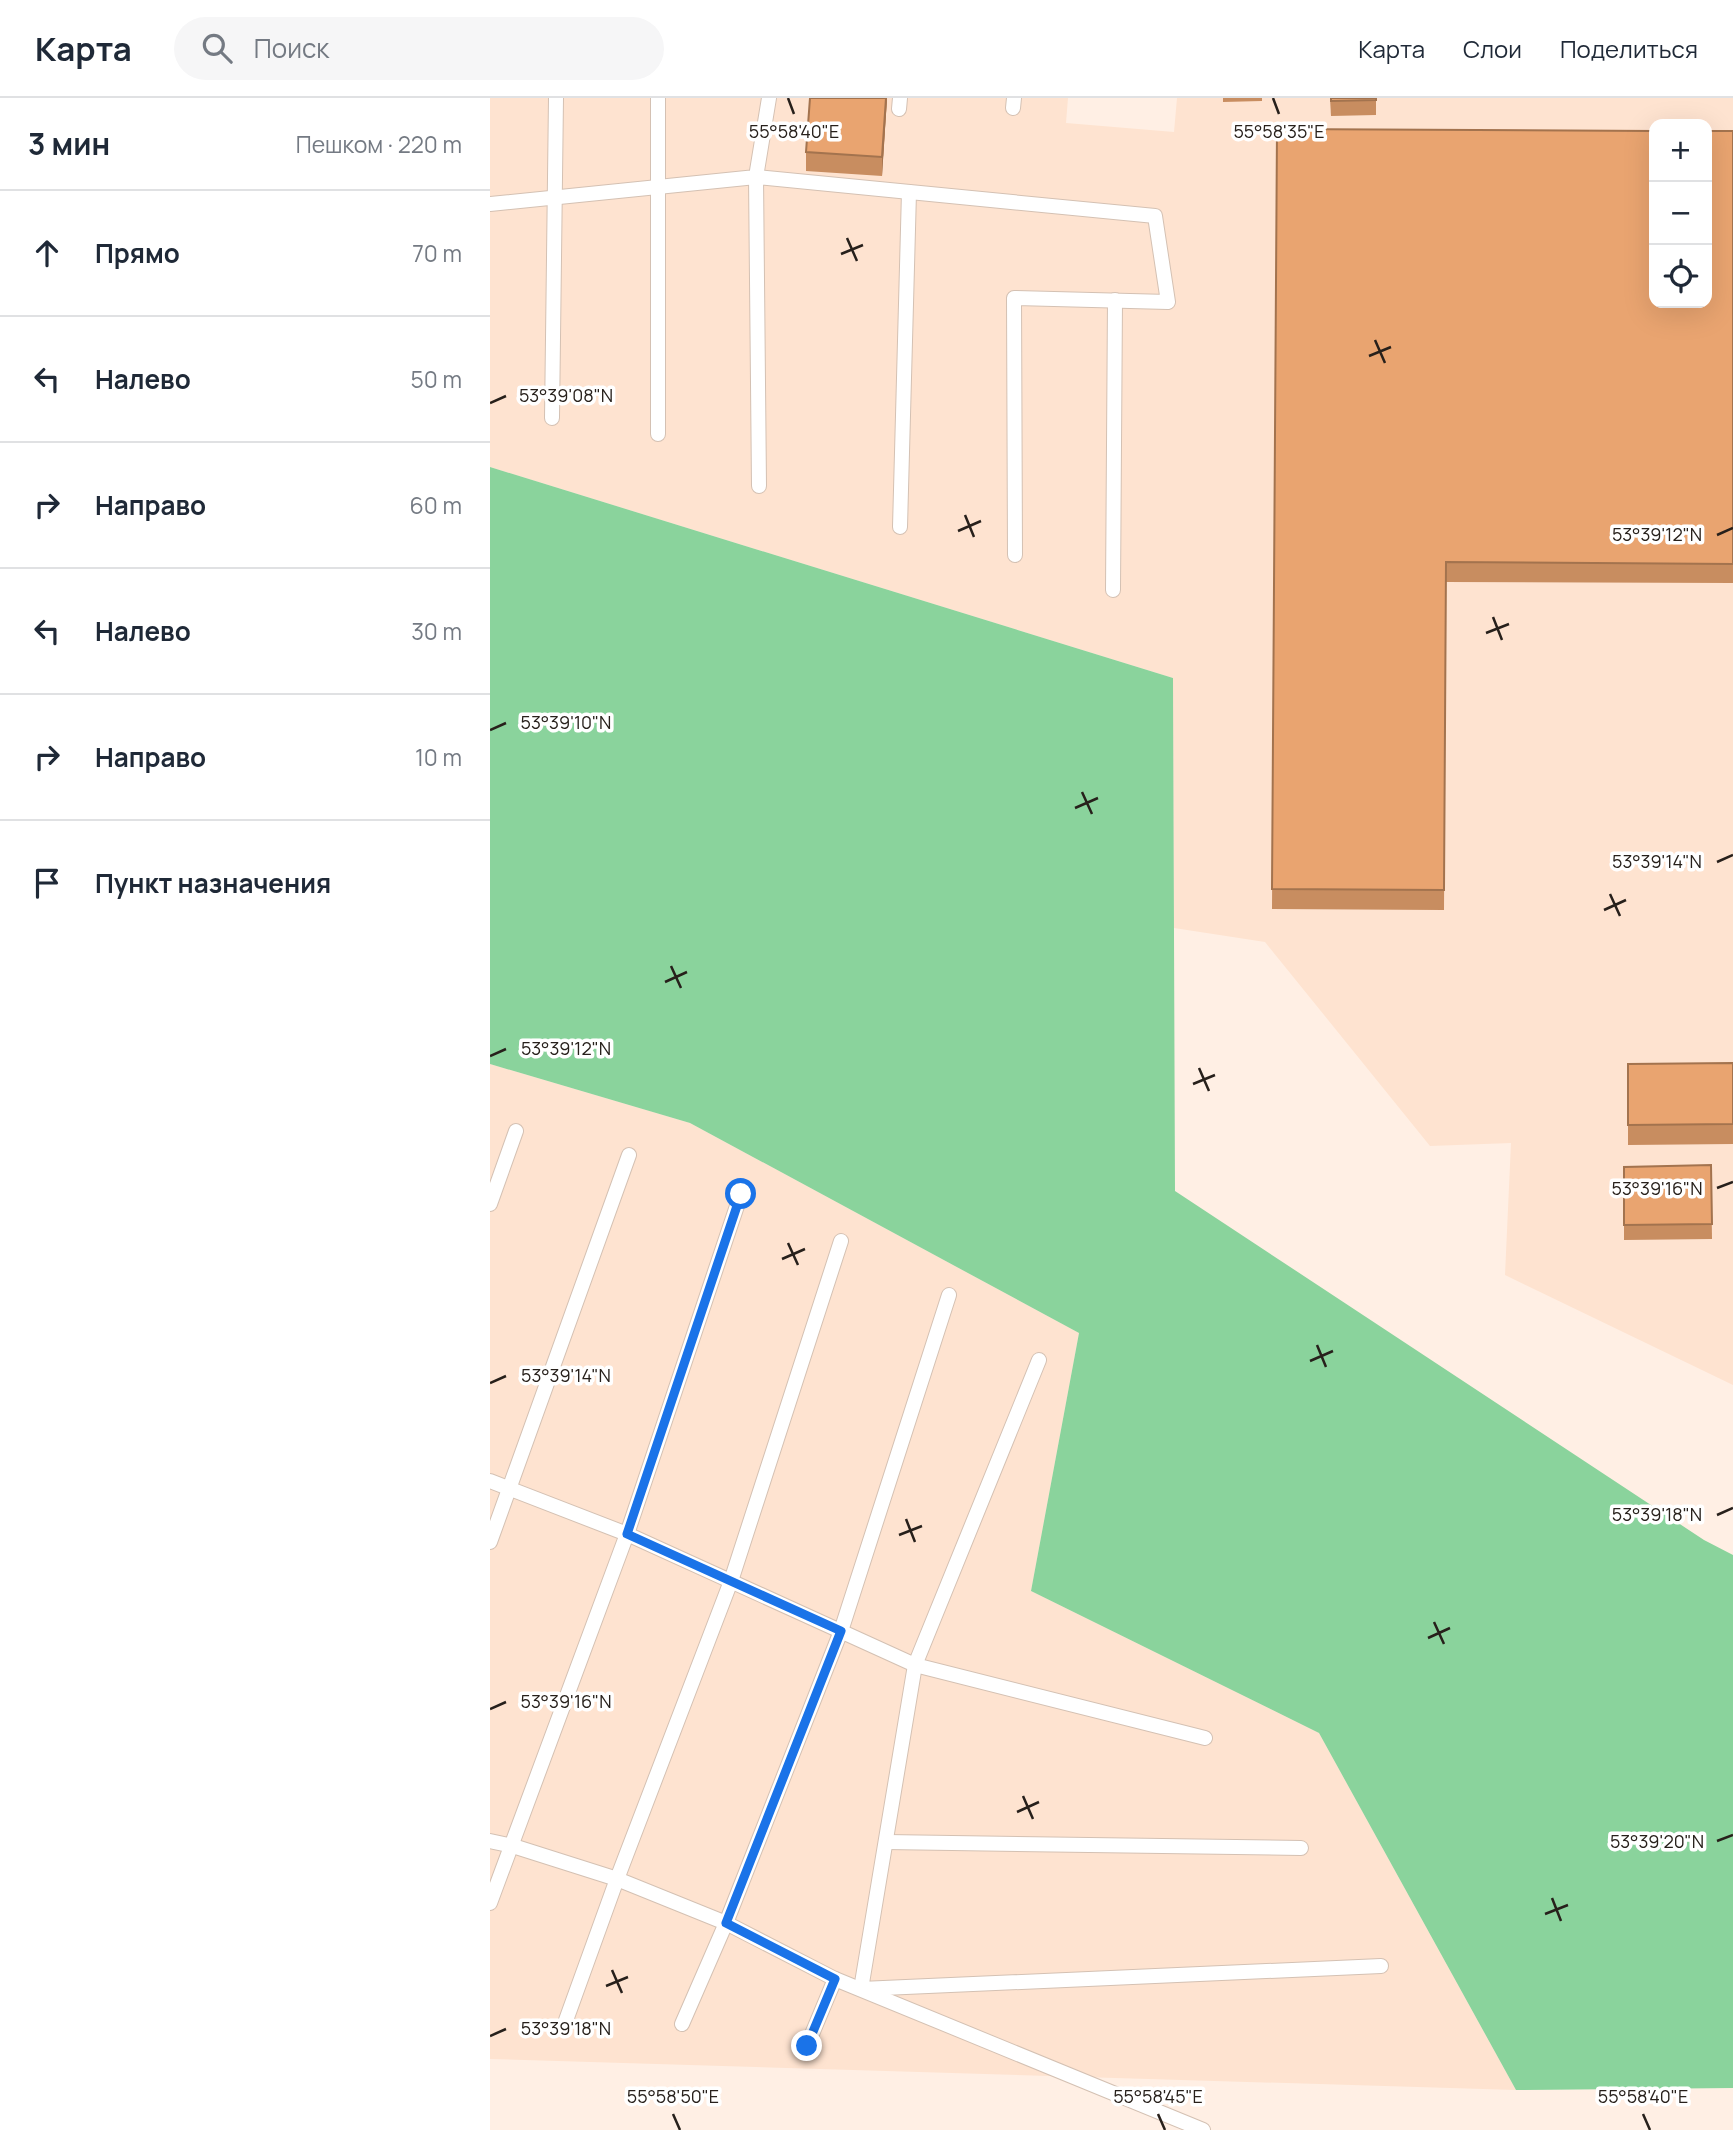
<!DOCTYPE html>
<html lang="ru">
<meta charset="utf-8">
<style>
:root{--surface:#fff;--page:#f6f6f7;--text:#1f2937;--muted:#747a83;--line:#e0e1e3}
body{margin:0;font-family:Manrope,sans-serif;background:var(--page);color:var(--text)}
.controls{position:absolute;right:21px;top:21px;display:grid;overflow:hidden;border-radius:14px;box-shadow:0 7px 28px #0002}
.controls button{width:63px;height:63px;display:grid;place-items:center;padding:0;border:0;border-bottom:2px solid var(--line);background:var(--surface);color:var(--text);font:35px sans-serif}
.stop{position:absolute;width:21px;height:21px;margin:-16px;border:5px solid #1a73e8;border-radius:50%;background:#fff}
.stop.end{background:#1a73e8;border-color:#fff;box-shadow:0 2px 7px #0008}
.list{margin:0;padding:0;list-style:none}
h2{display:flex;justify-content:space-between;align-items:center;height:91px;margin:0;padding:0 28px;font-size:30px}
h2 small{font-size:23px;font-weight:400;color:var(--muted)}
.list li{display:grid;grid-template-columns:46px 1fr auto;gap:21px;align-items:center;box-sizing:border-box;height:126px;padding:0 28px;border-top:2px solid var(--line)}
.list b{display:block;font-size:26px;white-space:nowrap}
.list em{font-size:23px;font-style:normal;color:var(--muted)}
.icon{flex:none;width:38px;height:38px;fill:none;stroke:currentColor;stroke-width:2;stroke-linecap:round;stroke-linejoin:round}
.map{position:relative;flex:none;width:1243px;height:2032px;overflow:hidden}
header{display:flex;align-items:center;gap:42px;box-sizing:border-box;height:98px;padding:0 35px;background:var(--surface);border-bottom:2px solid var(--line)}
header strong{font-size:33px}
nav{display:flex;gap:38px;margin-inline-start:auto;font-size:24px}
.search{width:490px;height:63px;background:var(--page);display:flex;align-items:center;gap:18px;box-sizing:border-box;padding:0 24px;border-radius:38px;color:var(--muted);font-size:26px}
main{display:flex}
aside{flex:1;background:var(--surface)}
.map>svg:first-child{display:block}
</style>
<header>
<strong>Карта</strong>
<div class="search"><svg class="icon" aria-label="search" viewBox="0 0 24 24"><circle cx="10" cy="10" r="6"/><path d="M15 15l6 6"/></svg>Поиск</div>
<nav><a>Карта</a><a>Слои</a><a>Поделиться</a></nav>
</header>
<main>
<aside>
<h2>3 мин<small>Пешком · 220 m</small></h2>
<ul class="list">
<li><svg class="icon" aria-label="ahead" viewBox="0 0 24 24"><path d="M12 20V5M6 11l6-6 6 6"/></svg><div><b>Прямо</b></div><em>70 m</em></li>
<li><svg class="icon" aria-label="left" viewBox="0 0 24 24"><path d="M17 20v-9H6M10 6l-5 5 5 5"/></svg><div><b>Налево</b></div><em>50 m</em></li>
<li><svg class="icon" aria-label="right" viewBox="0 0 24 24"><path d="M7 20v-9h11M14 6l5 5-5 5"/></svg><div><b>Направо</b></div><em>60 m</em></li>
<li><svg class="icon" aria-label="left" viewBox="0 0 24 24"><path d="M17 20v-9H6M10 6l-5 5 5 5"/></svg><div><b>Налево</b></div><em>30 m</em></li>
<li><svg class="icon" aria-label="right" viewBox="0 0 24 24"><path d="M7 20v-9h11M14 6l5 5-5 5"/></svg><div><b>Направо</b></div><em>10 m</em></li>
<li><svg class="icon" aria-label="arrive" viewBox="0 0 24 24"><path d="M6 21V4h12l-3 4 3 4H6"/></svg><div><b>Пункт назначения</b></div></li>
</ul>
</aside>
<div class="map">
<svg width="1243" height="2032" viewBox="0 0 1243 2032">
<rect width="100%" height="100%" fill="#ffefe4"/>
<g fill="#fee3d0" fill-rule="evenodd">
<path d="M0,0H578L576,25L684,34L687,0H1243V1287L1015,1177L1021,1045L940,1048L775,844L684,830L683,580L0,369ZM1164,26H1217V205H1164Z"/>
<polygon points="0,966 200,1025 589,1235 541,1493 829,1635 1026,1992 0,1961"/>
</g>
<polygon fill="#8ad39c" points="0,369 683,580 685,1093 1214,1442 1243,1457 1243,1990 1026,1992 829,1635 541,1493 589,1235 200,1025 0,966"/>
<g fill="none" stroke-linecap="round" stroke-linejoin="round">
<g stroke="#d4c1b3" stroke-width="16">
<g id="service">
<polyline points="168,0 168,336"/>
<polyline points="523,10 524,0"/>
<polyline points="409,11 410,0"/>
<polyline points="0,106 266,79 279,0"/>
<polyline points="62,320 66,0"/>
<polyline points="269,388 266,79 665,118 678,204 524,200 525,457"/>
<polyline points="410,429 419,94"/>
<polyline points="623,492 625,202"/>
<polyline points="0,1106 26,1033"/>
<polyline points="549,1262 425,1567 371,1891 891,1868"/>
<polyline points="0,1383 137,1436 425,1567 715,1640"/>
<polyline points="0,1444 139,1057"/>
<polyline points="0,1743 23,1748 127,1781 236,1825 345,1881 713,2032"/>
<polyline points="396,1744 811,1750"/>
<polyline points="0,1805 137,1436 251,1096"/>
<polyline points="75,1925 127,1781 241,1483 351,1143"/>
<polyline points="192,1926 236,1825 351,1533 459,1197"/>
<polyline points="317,1948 345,1881"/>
</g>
</g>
<use href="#service" stroke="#fff" stroke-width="14"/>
</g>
<g fill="#c88d60">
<polygon points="397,0 392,78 316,73 316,54"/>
<polygon points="733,0 772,0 772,3 733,4"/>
<polygon points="840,0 886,0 886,17 841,18"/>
<polygon points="787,31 1243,33 1243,485 956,484 954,812 782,811"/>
<polygon points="1243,965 1243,1046 1138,1047 1138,966"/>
<polygon points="1221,1067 1222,1141 1134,1142 1134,1069"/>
</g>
<polygon fill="#a3734e" points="396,0 397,0 392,78 392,59"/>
<g fill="#e9a470" stroke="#a3734e" stroke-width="2">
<polygon points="320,0 396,0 392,59 316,54"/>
<polygon points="841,0 886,0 886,2 841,3"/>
<polygon points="787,31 1164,33 1164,205 1217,205 1217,33 1243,33 1243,466 956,464 954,792 782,791"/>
<polygon points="1243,965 1243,1026 1138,1027 1138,966"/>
<polygon points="1221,1067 1222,1126 1134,1127 1134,1069"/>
</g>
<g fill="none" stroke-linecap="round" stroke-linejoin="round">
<polyline stroke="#1a73e8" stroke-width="9" points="251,1096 137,1436 351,1533 236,1825 345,1881 317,1948"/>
</g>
<path fill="none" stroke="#27201b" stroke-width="2.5" d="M298,0L304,16M783,0L789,16M357,140L367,163M351,156L373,147M885,242L895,265M879,258L901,249M0,305L16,298M475,417L484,439M468,433L491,423M1227,437L1243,430M1003,519L1012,542M996,535L1019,526M0,632L16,625M592,694L602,716M585,710L608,700M1227,764L1243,757M1120,796L1130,818M1114,812L1136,802M181,868L191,890M175,884L197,874M0,958L16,951M709,970L719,993M703,986L725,977M1227,1090L1243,1084M298,1145L308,1167M292,1161L315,1151M827,1247L836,1269M820,1263L843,1253M0,1285L16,1278M1227,1417L1243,1410M416,1421L425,1444M409,1437L432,1428M944,1524L954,1546M938,1540L960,1530M0,1611L16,1604M533,1698L543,1721M527,1714L549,1704M1227,1743L1243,1737M1062,1800L1071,1823M1055,1816L1078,1807M122,1872L132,1895M116,1888L138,1879M0,1938L16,1931M183,2016L190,2032M668,2016L675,2032M1153,2016L1160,2032"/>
<g font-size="18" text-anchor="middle" fill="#27201b" stroke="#fff" stroke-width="7" stroke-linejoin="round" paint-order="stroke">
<text x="304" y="40">55°58'40"E</text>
<text x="789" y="40">55°58'35"E</text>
<text x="76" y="304">53°39'08"N</text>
<text x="1167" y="443">53°39'12"N</text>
<text x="76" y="631">53°39'10"N</text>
<text x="1167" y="770">53°39'14"N</text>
<text x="76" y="957">53°39'12"N</text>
<text x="1167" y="1097">53°39'16"N</text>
<text x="76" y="1284">53°39'14"N</text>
<text x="1167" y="1423">53°39'18"N</text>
<text x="76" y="1610">53°39'16"N</text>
<text x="1167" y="1750">53°39'20"N</text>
<text x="76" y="1937">53°39'18"N</text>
<text x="183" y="2005">55°58'50"E</text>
<text x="668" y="2005">55°58'45"E</text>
<text x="1153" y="2005">55°58'40"E</text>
</g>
</svg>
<div class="controls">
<button>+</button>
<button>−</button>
<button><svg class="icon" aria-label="locate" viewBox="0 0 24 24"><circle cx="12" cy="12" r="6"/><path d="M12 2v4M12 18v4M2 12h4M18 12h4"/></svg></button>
</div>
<div class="stop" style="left:251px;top:1096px"></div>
<div class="stop end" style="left:317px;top:1948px"></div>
</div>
</main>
